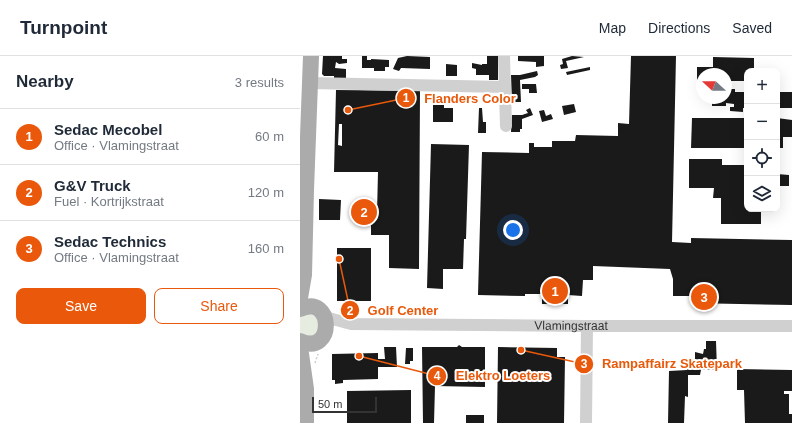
<!DOCTYPE html>
<meta charset="utf-8">
<style>
:root{--surface:#fff;--page:#f2f2f3;--text:#1f2937;--muted:#747a83;--line:#e0e1e3;--accent:#ea580c}
body{margin:0;font-family:Arial,sans-serif;background:var(--page);color:var(--text)}
.controls{position:absolute;right:12px;top:12px;display:grid;overflow:hidden;border-radius:8px;box-shadow:0 4px 16px #0002}
.controls button{width:36px;height:36px;display:grid;place-items:center;padding:0;border:0;border-bottom:1px solid var(--line);background:var(--surface);color:var(--text);font:20px sans-serif}
.compass{position:absolute;left:396px;top:12px;width:36px;height:36px;border-radius:50%;background:var(--surface);box-shadow:0 4px 16px #0002;rotate:291deg}
.scale{position:absolute;left:12px;bottom:10px;width:65px;box-sizing:border-box;padding-left:4px;border:2px solid #333;border-top:0;font-size:11px;line-height:14px;white-space:nowrap;color:#333;-webkit-text-stroke:3px #fff;paint-order:stroke}
.you{position:absolute;left:213px;top:174px;width:14px;height:14px;margin:-10px;border:3px solid #fff;border-radius:50%;background:#1a73e8;box-shadow:0 0 0 6px #1a73e833}
.badge{display:grid;place-items:center;width:26px;height:26px;border-radius:50%;background:var(--accent);color:#fff;font-size:13px;font-weight:700}
.pin{position:absolute;translate:-50% -50%;border:2px solid #fff;box-shadow:0 1px 4px #0006}
.list{margin:0;padding:0;list-style:none}
h2{display:flex;justify-content:space-between;align-items:center;height:52px;margin:0;padding:0 16px;font-size:17px}
h2 small{font-size:13px;font-weight:400;color:var(--muted)}
.list li{display:grid;grid-template-columns:26px 1fr auto;gap:12px;align-items:center;box-sizing:border-box;height:56px;padding:0 16px;border-top:1px solid var(--line)}
.list b{display:block;font-size:15px;white-space:nowrap}
.list p{margin:0;font-size:13px;white-space:nowrap;color:var(--muted)}
.list em{font-size:13px;font-style:normal;color:var(--muted)}
.actions{display:flex;gap:8px;padding:12px 16px}
.actions a{flex:1;padding:9px 0;border:1px solid var(--accent);border-radius:8px;text-align:center;font-size:14px;color:var(--accent)}
.actions .main{background:var(--accent);color:#fff}
.icon{flex:none;width:22px;height:22px;fill:none;stroke:currentColor;stroke-width:2;stroke-linecap:round;stroke-linejoin:round}
.map{position:relative;flex:none;width:492px;height:367px;overflow:hidden}
header{display:flex;align-items:center;gap:24px;box-sizing:border-box;height:56px;padding:0 20px;background:var(--surface);border-bottom:1px solid var(--line)}
header strong{font-size:19px}
nav{display:flex;gap:22px;margin-inline-start:auto;font-size:14px}
main{display:flex}
aside{flex:1;background:var(--surface)}
.map>svg:first-child{display:block}
</style>
<header>
<strong>Turnpoint</strong>
<nav><a>Map</a><a>Directions</a><a>Saved</a></nav>
</header>
<main>
<aside>
<h2>Nearby<small>3 results</small></h2>
<ul class="list">
<li><span class="badge">1</span><div><b>Sedac Mecobel</b><p>Office · Vlamingstraat</p></div><em>60 m</em></li>
<li><span class="badge">2</span><div><b>G&amp;V Truck</b><p>Fuel · Kortrijkstraat</p></div><em>120 m</em></li>
<li><span class="badge">3</span><div><b>Sedac Technics</b><p>Office · Vlamingstraat</p></div><em>160 m</em></li>
</ul>
<div class="actions"><a class="main">Save</a><a>Share</a></div>
</aside>
<div class="map">
<svg width="492" height="367" viewBox="0 0 492 367">
<rect width="100%" height="100%" fill="#fff"/>
<polygon fill="#e6ecdf" points="5,257 18,261 18,277 11,281 0,277 0,261"/>
<g fill="#1a1a1a" fill-rule="evenodd">
<polygon points="23,0 42,0 42,3 47,3 47,7 39,8 36,6 35,12 46,13 46,24 34,24 34,20 24,20 22,18"/>
<polygon points="62,0 67,0 67,4 71,4 71,3 89,4 89,11 85,11 85,15 74,15 74,12 62,12"/>
<polygon points="107,0 130,1 130,13 101,12 99,15 93,13 98,2"/>
<polygon points="187,0 198,0 198,24 189,24 189,19 176,19 176,13 172,12 172,7 182,9 182,8 187,8"/>
<polygon points="218,0 244,0 244,10 236,11 236,6 218,5"/>
<polygon points="272,0 284,1 266,5 268,12 261,13 260,9 263,8 262,3"/>
<polygon points="331,0 376,0 372,186 391,187 391,182 492,184 492,249 390,247 390,240 373,240 373,223 370,213 293,210 293,224 283,224 282,240 268,239 268,248 242,248 242,238 225,238 225,240 178,239 182,96 229,97 229,87 234,87 234,91 252,91 252,85 275,85 276,79 318,80 318,67 329,68"/>
<polygon points="413,1 454,2 454,13 475,13 474,15 447,15 447,25 426,25 426,18 402,18 402,25 397,25 397,11 413,11"/>
<polygon points="146,8 157,9 157,20 146,20"/>
<polygon points="290,11 290,14 267,19 266,16"/>
<polygon points="237,15 238,19 235,21 220,24 221,46 212,46 211,19 220,19"/>
<polygon points="222,28 236,28 237,37 229,37 229,33 222,33"/>
<polygon points="426,33 435,33 435,36 447,36 447,52 443,52 443,56 430,55 430,51 434,51 434,48 426,47 426,50 412,50 412,42 426,42"/>
<path d="M36,34L120,35L119,213L89,212V179H71V157H77L78,116H34ZM39,68H42V90L38,89Z"/>
<rect x="477" y="36" width="15" height="16"/>
<polygon points="274,48 276,56 264,59 262,50"/>
<polygon points="133,49 144,49 144,52 153,52 153,66 133,66"/>
<polygon points="179,52 182,52 183,66 186,66 186,77 178,77"/>
<polygon points="230,52 233,59 222,63 222,73 220,73 220,76 211,76 212,59 222,59 228,57 226,54"/>
<polygon points="244,54 246,60 251,58 253,63 242,66 239,55"/>
<polygon points="392,62 447,62 447,92 391,92"/>
<polygon points="477,62 492,64 492,81 483,81 483,92 477,92"/>
<polygon points="131,88 169,89 166,183 164,183 163,213 143,213 143,233 127,232"/>
<polygon points="389,103 422,103 422,109 447,109 447,153 461,153 461,168 421,168 421,142 413,142 414,132 389,132"/>
<polygon points="477,118 489,119 489,130 477,130"/>
<polygon points="19,143 41,144 40,164 19,164"/>
<polygon points="55,148 69,149 69,161 55,161"/>
<rect x="37" y="192" width="34" height="53"/>
<polygon points="406,285 416,285 417,314 401,314 400,319 388,319 388,341 385,340 384,367 368,367 369,315 387,314 387,311 385,311 387,304 395,305 395,296 403,298 404,293 406,293"/>
<polygon points="159,289 162,291 185,291 185,331 135,330 134,367 123,367 122,291 157,291"/>
<polygon points="84,291 96,291 97,311 78,311 78,323 43,324 43,327 35,328 35,324 32,324 32,298 78,297 78,303 85,303"/>
<polygon points="198,291 257,292 257,301 265,301 264,367 197,367"/>
<polygon points="106,292 113,292 113,305 110,305 110,308 105,308"/>
<polygon points="437,313 492,314 492,335 484,335 484,338 489,338 489,358 492,358 492,367 445,367 444,334 437,334"/>
<polygon points="111,334 111,367 47,367 47,335"/>
<rect x="166" y="359" width="18" height="8"/>
</g>
<g fill="none" stroke-linecap="round" stroke-linejoin="round">
<polyline stroke="#cdcdcd" stroke-width="1.5" stroke-dasharray="2 2" stroke-linecap="butt" points="15,307 18,298"/>
<g stroke="#d0d0d0" stroke-width="12">
<polyline points="204,0 206,70"/>
<polyline points="10,27 205,31"/>
<path id="s1" d="M25,261L51,268L287,270H492"/>
<polyline points="286,367 287,270"/>
</g>
<g stroke="#ababab" stroke-width="16">
<polyline points="0,242 4,219 6,134 11,0"/>
<path d="M0,253C34,237 35,301 0,285"/>
<polyline points="0,291 6,333 6,367"/>
</g>
</g>
<g text-anchor="middle" stroke-width="4" stroke-linejoin="round" paint-order="stroke">
<g font-size="12" fill="#333" stroke="#fff">
<text dy="4" stroke="none"><textPath href="#s1" startOffset="247">Vlamingstraat</textPath></text>
</g>
</g>
<path fill="none" stroke="#e8590c" stroke-width="1.5" d="M48 54L106 42M39 203L50 254M221 294L284 308M59 300L137 320"/>
<g fill="#e8590c" stroke="#fff" stroke-width="1.5">
<circle cx="48" cy="54" r="4"/>
<circle cx="39" cy="203" r="4"/>
<circle cx="221" cy="294" r="4"/>
<circle cx="59" cy="300" r="4"/>
<circle cx="106" cy="42" r="10"/>
<circle cx="50" cy="254" r="10"/>
<circle cx="284" cy="308" r="10"/>
<circle cx="137" cy="320" r="10"/>
</g>
<g font-size="12" text-anchor="middle" font-weight="bold" fill="#fff">
<text x="106" y="46">1</text>
<text x="50" y="259">2</text>
<text x="284" y="312">3</text>
<text x="137" y="324">4</text>
</g>
<g font-size="13" text-anchor="middle" font-weight="bold" fill="#e8590c" stroke="#fff" stroke-width="4" stroke-linejoin="round" paint-order="stroke">
<text x="170" y="47">Flanders Color</text>
<text x="103" y="259">Golf Center</text>
<text x="372" y="312">Rampaffairz Skatepark</text>
<text x="203" y="324">Elektro Loeters</text>
</g>
</svg>
<div class="controls">
<button>+</button>
<button>−</button>
<button><svg class="icon" aria-label="locate" viewBox="0 0 24 24"><circle cx="12" cy="12" r="6"/><path d="M12 2v4M12 18v4M2 12h4M18 12h4"/></svg></button>
<button><svg class="icon" aria-label="layers" viewBox="0 0 24 24"><path d="M12 4l9 5-9 5-9-5zM3 14l9 5 9-5"/></svg></button>
</div>
<svg class="compass" viewBox="-18 -18 36 36"><path d="M0-13l5 13h-10z" fill="#e53935"/><path d="M0 13l5-13h-10z" fill="#747a83"/></svg>
<div class="scale">50 m</div>
<div class="you"></div>
<div class="pin badge" style="left:255px;top:235px">1</div>
<div class="pin badge" style="left:64px;top:156px">2</div>
<div class="pin badge" style="left:404px;top:241px">3</div>
</div>
</main>
